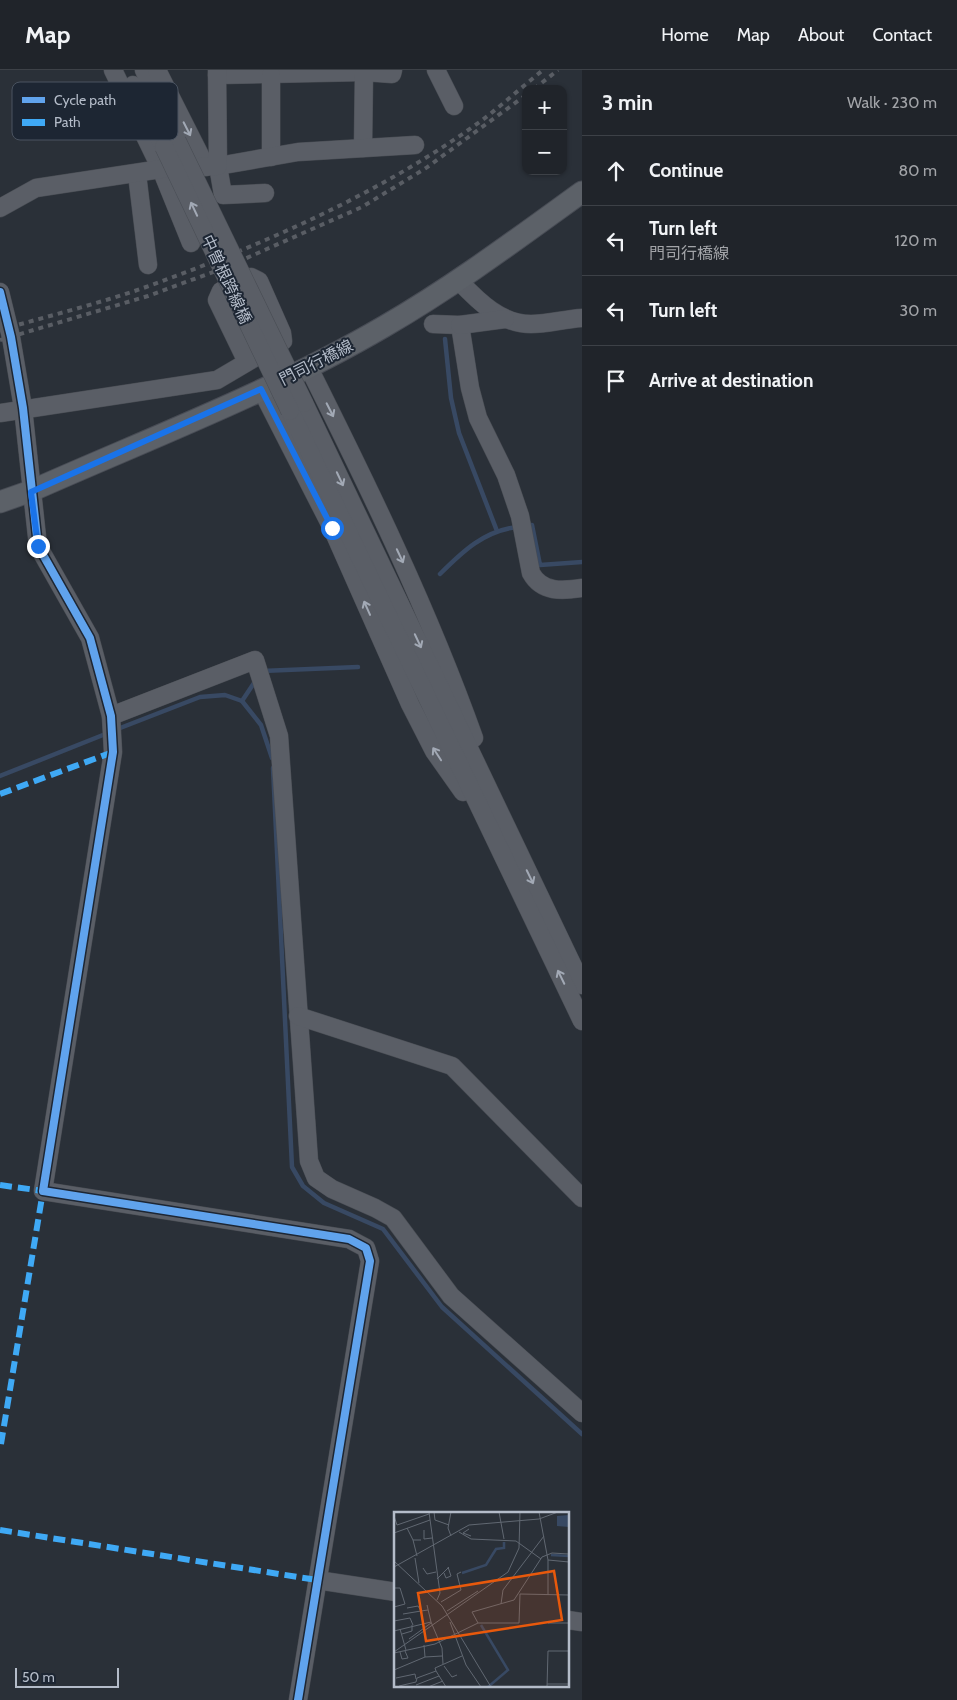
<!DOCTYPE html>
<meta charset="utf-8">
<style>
:root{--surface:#20242a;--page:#2d3036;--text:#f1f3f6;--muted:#a2a4a8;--line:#3d4147}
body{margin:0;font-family:Cabin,"Noto Sans JP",sans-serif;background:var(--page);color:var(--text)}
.controls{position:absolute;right:15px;top:15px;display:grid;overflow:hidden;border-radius:10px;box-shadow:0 1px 4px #0004}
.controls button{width:45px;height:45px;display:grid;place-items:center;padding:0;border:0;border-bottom:1px solid var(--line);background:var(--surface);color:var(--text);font:25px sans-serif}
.scale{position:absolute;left:15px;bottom:12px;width:104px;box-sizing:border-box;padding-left:5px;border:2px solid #b4bcc9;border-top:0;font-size:14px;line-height:18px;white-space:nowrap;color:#b4bcc9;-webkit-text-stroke:4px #1d2633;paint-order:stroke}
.stop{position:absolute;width:15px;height:15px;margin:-11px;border:4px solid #1a73e8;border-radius:50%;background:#fff}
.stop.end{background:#1a73e8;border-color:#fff;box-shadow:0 1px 5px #0008}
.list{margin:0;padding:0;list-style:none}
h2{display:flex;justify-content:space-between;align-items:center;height:65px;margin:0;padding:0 20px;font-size:21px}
h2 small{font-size:16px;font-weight:400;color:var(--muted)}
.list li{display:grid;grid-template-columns:32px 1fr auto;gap:15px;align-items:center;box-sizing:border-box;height:70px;padding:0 20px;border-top:1px solid var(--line)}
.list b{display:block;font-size:19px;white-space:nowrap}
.list p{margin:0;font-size:16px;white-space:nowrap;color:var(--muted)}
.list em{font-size:16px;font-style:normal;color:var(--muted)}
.icon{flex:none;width:28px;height:28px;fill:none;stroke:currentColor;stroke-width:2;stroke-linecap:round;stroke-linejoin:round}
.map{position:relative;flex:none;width:582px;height:1630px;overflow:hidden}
header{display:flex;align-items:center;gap:30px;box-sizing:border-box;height:70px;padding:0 25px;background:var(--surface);border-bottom:1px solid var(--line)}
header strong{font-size:24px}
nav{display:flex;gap:28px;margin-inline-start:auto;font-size:18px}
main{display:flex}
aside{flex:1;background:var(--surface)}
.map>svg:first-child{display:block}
</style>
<header>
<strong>Map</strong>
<nav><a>Home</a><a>Map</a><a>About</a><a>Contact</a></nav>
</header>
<main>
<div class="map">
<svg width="582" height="1630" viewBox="0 0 582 1630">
<rect width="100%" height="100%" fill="#2a3038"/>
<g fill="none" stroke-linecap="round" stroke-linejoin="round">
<g stroke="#384963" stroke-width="4.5">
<polyline points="445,269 451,328 459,363 497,461"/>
<polyline points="525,456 532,455 540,495 582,492"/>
<path d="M440,504C463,481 484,461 517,457"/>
<polyline points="262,601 358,597"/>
<polyline points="242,631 256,610"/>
<polyline points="115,660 200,627 225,625 242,631 261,655 272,688"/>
<polyline points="273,698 292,1097 303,1116 324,1133 383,1159 442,1237 582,1364"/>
<polyline points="0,706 108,663"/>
</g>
<g stroke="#484c53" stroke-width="19">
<g id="minor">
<polyline points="113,0 161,99 191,173"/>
<polyline points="144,0 177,71"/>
<polyline points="157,0 206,97"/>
<polyline points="436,0 454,36"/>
<polyline points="217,5 364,2 364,0"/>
<polyline points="271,5 271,87"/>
<polyline points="133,15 164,77"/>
<polyline points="363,78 364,2 392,4 393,0"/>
<polyline points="137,104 148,195"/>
<polyline points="265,123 223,125 218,96 298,82 415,75"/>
<polyline points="0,138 36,118 161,99 218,96 217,0"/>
<path d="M459,211C479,232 501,254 531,254C548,254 565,249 582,248"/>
<polyline points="0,222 11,267 23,338 38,476 90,568 111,646 113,682 43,1121 349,1169 366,1178 370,1191 298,1630"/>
<path d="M433,254L460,255L470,318L478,348L506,405L520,446L531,503C542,523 563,521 582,518"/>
<polyline points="460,255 505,249"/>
<path d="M308,296C369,418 428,539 474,668"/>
<polyline points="261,319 332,458 410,634 434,681 463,722"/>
<polyline points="304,333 582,915"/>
<polyline points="290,341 582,951"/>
<polyline points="0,343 217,310 283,271 282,263 259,211 251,207 221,221 217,230 247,292"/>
<polyline points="111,646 255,590 279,666 309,1091 316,1108 332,1119 375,1138 393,1148 451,1226 582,1343"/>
<polyline points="298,946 452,996 582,1128"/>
<polyline points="317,1510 396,1522"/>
<polyline points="568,1550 582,1552"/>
</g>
</g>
<g stroke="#484c55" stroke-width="23">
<path id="major" d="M0,432L31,421C148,369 274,321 385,256C454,216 517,169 582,122"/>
</g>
<use href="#minor" stroke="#5a5e66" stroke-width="18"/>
<use href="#major" stroke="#5c6168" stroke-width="21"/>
<g stroke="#595d64" stroke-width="4" stroke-dasharray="5 5" stroke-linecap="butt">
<polyline points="534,19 558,0"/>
<path d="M0,260C48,246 98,234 146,217C262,175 380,124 481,51C502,35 522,17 543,0"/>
<polyline points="0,270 148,226 224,198 362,137 426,98 526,25"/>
</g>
<g stroke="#484c53" stroke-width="19" stroke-linecap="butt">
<g id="minor-bridge">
<polyline points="177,71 304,333"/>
<polyline points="164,77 290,341"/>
</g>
</g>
<use href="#minor-bridge" stroke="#5a5e66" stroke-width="18"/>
<g stroke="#3fa9f5" stroke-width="6" stroke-dasharray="12 6" stroke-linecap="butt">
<polyline points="0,724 113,682"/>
<polyline points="0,1115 43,1121 0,1380"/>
<polyline points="0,1460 317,1510"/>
</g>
<g stroke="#1d2633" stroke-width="11">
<polyline id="cycleway" points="0,222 11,267 23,338 38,476 90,568 111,646 113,682 43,1121 349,1169 366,1178 370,1191 298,1630"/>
</g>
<use href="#cycleway" stroke="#60a3ed" stroke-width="8"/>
</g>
<defs><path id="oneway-shaft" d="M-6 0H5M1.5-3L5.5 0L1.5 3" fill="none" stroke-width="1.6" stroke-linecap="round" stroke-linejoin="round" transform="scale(1.25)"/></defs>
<g stroke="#a2a9b5">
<use href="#oneway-shaft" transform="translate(187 59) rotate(63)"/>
<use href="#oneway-shaft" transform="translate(194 139) rotate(-115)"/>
<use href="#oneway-shaft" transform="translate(330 340) rotate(63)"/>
<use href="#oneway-shaft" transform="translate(340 409) rotate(65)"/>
<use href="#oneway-shaft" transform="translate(400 486) rotate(65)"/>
<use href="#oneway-shaft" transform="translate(367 538) rotate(-114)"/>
<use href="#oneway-shaft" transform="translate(418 571) rotate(65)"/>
<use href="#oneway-shaft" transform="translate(437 684) rotate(-123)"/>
<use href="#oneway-shaft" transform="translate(530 807) rotate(64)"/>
<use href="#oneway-shaft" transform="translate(561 907) rotate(-116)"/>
</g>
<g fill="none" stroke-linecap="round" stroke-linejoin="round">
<polyline stroke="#1a73e8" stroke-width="6" points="38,476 31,422 261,319 332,458"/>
</g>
<g text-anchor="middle" stroke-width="4" stroke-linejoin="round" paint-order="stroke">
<g font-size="16" fill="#b4bcc9" stroke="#1d2633">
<text transform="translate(227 209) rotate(65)" y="6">中曽根跨線橋</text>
<text transform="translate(316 292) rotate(-27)" y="6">門司行橋線</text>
</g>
</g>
<g transform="translate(394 1442)">
<rect width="175" height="175" fill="#2a3038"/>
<path d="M175,3V15L163,14V4Z" fill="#384963"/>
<path fill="none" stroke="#384963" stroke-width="2.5" d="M157,43L175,44M68,61L92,53L102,37L110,36V30M87,113L114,158L94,175"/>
<path fill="none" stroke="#616872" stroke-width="1" d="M35,0L46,81L43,88M40,0L41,8L55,13M57,0L54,16L57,24M105,0L110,27M145,0L154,48V83M0,4L3,13L35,2M13,16L19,28H27M75,17L69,21L77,24M30,18V27L38,26M65,20L77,27L122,29L147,47M0,21L36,8M19,28L23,44M21,46L25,71M154,48L175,50M0,49L48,94L97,175M0,55L75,13L145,7L164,0M29,56L33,62L42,60M50,61L52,66L57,64L54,55M43,67L55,55M0,76H6L11,92L0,95M47,90L67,78L63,62L67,60M107,92L109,78L150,24M33,93L37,110M13,96L24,94L27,99L34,98M53,99L84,79M9,102L27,99L29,111M0,109L16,106L19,113M56,110L72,153L87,175M84,111L78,100L120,88L148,45L158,41L175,42M154,111H175M6,117L12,138M0,119L37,110L48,136L49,152M8,122L18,119V113M15,127L37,111M0,140L114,60L125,36L126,0M6,140L8,147L14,146L11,139M0,141L41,132L84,111H125L126,82L175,83M31,145L48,144M50,154L58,165L63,163M0,158L31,145L30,133M42,159L52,175M2,166L21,162L22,167M153,172H175M22,173L45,164M5,174L22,170L23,166L42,159L41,156L68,144M34,175L49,169M153,175L154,139H175"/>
<path fill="#e8590c" fill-opacity="0.15" stroke="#e8590c" stroke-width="2.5" d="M160,59L168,108L32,129L24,81Z"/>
<rect width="175" height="175" fill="none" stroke="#b4bcc9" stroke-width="2.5"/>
</g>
<rect x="12" y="12" width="166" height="58" rx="8" fill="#1d2633" stroke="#4a5360" stroke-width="1"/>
<rect x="22" y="27" width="23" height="6" fill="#60a3ed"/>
<rect x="22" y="49" width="23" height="7" fill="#3fa9f5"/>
<g font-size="14" fill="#b4bcc9">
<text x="54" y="35">Cycle path</text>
<text x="54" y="57">Path</text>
</g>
</svg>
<div class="controls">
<button>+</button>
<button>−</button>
</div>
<div class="scale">50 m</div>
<div class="stop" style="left:332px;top:458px"></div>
<div class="stop end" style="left:38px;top:476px"></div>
</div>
<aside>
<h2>3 min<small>Walk · 230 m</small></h2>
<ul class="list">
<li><svg class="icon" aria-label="ahead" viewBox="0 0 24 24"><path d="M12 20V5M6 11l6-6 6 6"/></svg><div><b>Continue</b></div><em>80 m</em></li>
<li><svg class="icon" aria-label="left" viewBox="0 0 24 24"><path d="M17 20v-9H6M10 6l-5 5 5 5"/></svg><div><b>Turn left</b><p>門司行橋線</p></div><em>120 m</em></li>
<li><svg class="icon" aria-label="left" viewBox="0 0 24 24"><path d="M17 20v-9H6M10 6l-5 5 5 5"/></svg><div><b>Turn left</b></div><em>30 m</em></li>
<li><svg class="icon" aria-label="arrive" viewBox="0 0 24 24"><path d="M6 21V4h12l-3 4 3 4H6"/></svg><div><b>Arrive at destination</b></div></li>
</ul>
</aside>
</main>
